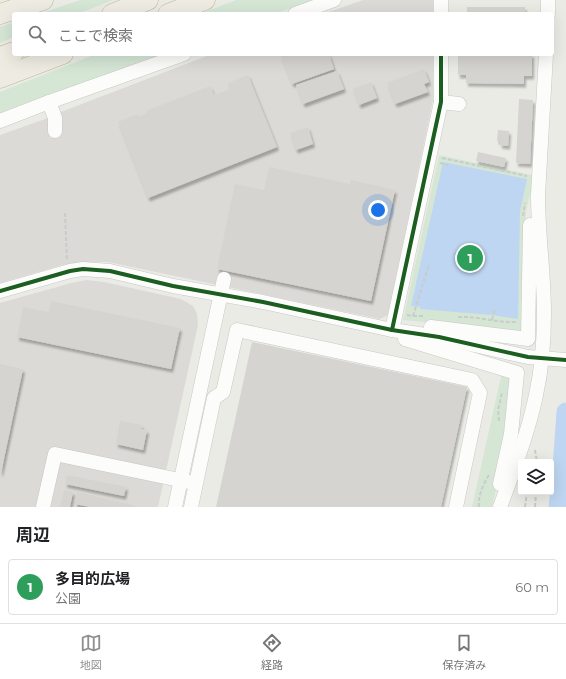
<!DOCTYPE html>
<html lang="ja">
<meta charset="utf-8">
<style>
:root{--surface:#fff;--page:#f2f2f2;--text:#202124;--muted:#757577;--line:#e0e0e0;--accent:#8e8f91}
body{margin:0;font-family:Montserrat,"Noto Sans JP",sans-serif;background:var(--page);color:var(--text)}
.controls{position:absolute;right:12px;bottom:12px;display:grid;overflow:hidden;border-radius:4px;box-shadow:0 4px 16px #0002}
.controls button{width:36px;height:36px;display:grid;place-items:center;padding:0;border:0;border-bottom:1px solid var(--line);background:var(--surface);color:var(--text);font:20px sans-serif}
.you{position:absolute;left:378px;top:210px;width:14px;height:14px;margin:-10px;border:3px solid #fff;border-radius:50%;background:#1a73e8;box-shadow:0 0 0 6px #1a73e833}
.badge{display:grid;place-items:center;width:26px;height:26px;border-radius:50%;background:var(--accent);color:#fff;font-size:13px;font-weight:700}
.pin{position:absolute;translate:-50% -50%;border:2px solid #fff;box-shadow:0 1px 4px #0006}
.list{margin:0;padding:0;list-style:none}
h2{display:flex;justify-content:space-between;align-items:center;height:52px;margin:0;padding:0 16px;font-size:17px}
h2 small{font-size:13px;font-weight:400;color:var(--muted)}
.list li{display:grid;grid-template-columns:26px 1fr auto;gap:12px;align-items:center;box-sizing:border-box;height:56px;margin:0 8px 8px;padding:0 8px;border:1px solid var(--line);border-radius:4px}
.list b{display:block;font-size:15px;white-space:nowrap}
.list p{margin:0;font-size:13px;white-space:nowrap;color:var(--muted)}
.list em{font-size:13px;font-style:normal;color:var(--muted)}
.icon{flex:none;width:22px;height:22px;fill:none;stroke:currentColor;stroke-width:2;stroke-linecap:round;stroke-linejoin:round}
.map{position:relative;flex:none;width:566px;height:507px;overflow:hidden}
.search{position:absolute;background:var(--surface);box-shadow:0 4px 16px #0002;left:12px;right:12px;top:12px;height:44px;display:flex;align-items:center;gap:10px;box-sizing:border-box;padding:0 14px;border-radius:4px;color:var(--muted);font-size:15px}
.sheet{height:116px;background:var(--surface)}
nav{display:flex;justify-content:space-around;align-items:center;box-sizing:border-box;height:56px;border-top:1px solid var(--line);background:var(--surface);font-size:11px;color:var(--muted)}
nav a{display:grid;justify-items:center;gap:2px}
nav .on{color:var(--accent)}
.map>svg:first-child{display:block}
</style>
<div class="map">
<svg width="566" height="507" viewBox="0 0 566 507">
<defs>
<filter id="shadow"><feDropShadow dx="2" dy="3.5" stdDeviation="1" flood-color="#0004"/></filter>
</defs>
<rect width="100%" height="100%" fill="#ebebe6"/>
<g fill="#dbdad6">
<polygon points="363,0 433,0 433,14 323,14"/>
<polygon points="212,54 433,54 433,100 388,315 380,319 108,262 84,262 62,265 0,283 0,135 48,118 49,120 50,138 59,138 61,112"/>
<polygon points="87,280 104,282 181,299 193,306 197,314 198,325 158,507 0,507 0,303 71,283"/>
</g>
<g fill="#d5e6d5">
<polygon points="80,0 114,0 77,14 39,14"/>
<polygon points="236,0 313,0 275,14 200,14"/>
<polygon points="14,22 14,37 0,43 0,27"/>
<polygon points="96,54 165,54 0,113 0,92"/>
<polygon points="439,155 532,175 533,182 526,211 522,332 403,320"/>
<polygon points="502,372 511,375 509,433 492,507 472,507"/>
</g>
<polygon fill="#bed6f1" points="443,162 527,179 520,211 518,319 491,315 420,309 420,307 411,306"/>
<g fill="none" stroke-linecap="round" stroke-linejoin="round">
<polyline stroke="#bed6f1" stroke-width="19" points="558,507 561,482 566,412"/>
</g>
<g fill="#d5d4d1" filter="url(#shadow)">
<rect x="467" y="7" width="58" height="7"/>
<polygon points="286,54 329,54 334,69 292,84 281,56"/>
<polygon points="458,54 532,54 532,76 524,76 524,84 466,83 466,75 458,75"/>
<polygon points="424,69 429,82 424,84 428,92 395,104 387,83"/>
<polygon points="337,71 344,89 303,104 296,85"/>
<polygon points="248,75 277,147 148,198 118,122 138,114 139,117 147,113 146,111 210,86 214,95 230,89 228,83"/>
<polygon points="371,82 377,98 359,105 353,89"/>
<polygon points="519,99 533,100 530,164 516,163"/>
<polygon points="308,127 313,144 296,150 290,133"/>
<polygon points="498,130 509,131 508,146 500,145 500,141 497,141"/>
<polygon points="478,152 506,158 504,167 476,161"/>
<polygon points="269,167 350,184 351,180 395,190 371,301 217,269 235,184 264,190"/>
<polygon points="51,301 180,328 171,369 17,337 23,307 49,312"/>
<polygon points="252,342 467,387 441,507 216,507"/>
<polygon points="0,364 23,369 1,473 0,472"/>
<polygon points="120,421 142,425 141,429 147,430 143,450 116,444"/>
<polygon points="67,475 126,487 124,496 65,484"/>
<polygon points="64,490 73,492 70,507 60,507"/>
<polygon points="77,492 133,505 133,507 90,507 75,504"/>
</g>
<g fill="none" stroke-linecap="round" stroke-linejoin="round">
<g stroke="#c7c7c7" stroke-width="15">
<g id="minor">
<polyline points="295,14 334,0"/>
<polyline points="441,14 441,0"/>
<polyline points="548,14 548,0"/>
<polyline points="49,102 55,118 55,131"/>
<polyline points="441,102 459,104"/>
<polyline points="0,121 49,102 184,54"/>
<polyline points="0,291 70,271 83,269 110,271 173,286 263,302 392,330 439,337 528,357 566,360"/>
<polyline points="431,327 528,339 530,225"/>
<polyline points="392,330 441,102 441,54"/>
<polyline points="405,339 517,373 511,434 500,484"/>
<polyline points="43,507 55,454 189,482"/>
<polyline points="175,507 224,279"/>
<polyline points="191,507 214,398 223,392 237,330 472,380 480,393 456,507"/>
<path d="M500,507C514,470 528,433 536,395C542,368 544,340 544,313C544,274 538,235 538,195L546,54"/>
</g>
</g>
<g stroke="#bfb797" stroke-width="21">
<g id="highway">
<polyline points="0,14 43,0"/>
<polyline points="112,14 148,0"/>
<polyline points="168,14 205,0"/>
<polyline points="0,57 14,52"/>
<polyline points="0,78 63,54"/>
</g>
</g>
<g stroke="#c8ccca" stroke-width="2" stroke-dasharray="4 2" stroke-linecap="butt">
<polyline points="442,158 527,176"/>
<polyline points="440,163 448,165"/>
<polyline points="65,213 67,261"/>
<polyline points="523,216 525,203"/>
<polyline points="407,315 413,316 429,264"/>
<polyline points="413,316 424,316"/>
<path d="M458,317C478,316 497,323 517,322"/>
<polyline points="492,320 495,308"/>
<polyline points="499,421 498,410 502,393"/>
<polyline points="535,450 537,462"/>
<path d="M479,507C478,495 483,485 489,475"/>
<polyline points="525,507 527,492"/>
<polyline points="535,507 536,492"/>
</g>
<use href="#minor" stroke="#fcfcfb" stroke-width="14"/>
<use href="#highway" stroke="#eeece2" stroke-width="20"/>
<g stroke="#fff" stroke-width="6">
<g id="cycleway">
<polyline points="0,291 70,271 83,269 110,271 173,286 263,302 392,330 439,337 528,357 566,360"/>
<polyline points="392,330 441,102 441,54"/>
</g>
</g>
<use href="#cycleway" stroke="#1b5e20" stroke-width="4"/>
</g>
</svg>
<div class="controls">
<button><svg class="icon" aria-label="layers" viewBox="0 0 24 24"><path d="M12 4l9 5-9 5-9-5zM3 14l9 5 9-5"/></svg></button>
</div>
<div class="you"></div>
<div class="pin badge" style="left:470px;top:258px;background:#2e9e5b">1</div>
<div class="search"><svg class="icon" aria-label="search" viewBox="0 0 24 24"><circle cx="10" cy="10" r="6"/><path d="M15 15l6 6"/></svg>ここで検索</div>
</div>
<section class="sheet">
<h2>周辺<small></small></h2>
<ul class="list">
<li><span class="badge" style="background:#2e9e5b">1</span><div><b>多目的広場</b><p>公園</p></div><em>60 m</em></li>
</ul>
</section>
<nav>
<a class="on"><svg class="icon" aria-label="map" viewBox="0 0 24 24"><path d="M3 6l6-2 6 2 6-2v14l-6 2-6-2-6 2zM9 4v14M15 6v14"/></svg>地図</a>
<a><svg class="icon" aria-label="directions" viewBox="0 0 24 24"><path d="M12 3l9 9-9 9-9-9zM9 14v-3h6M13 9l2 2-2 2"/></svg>経路</a>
<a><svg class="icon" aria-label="saved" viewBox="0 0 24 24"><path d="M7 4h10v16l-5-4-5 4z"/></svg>保存済み</a>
</nav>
